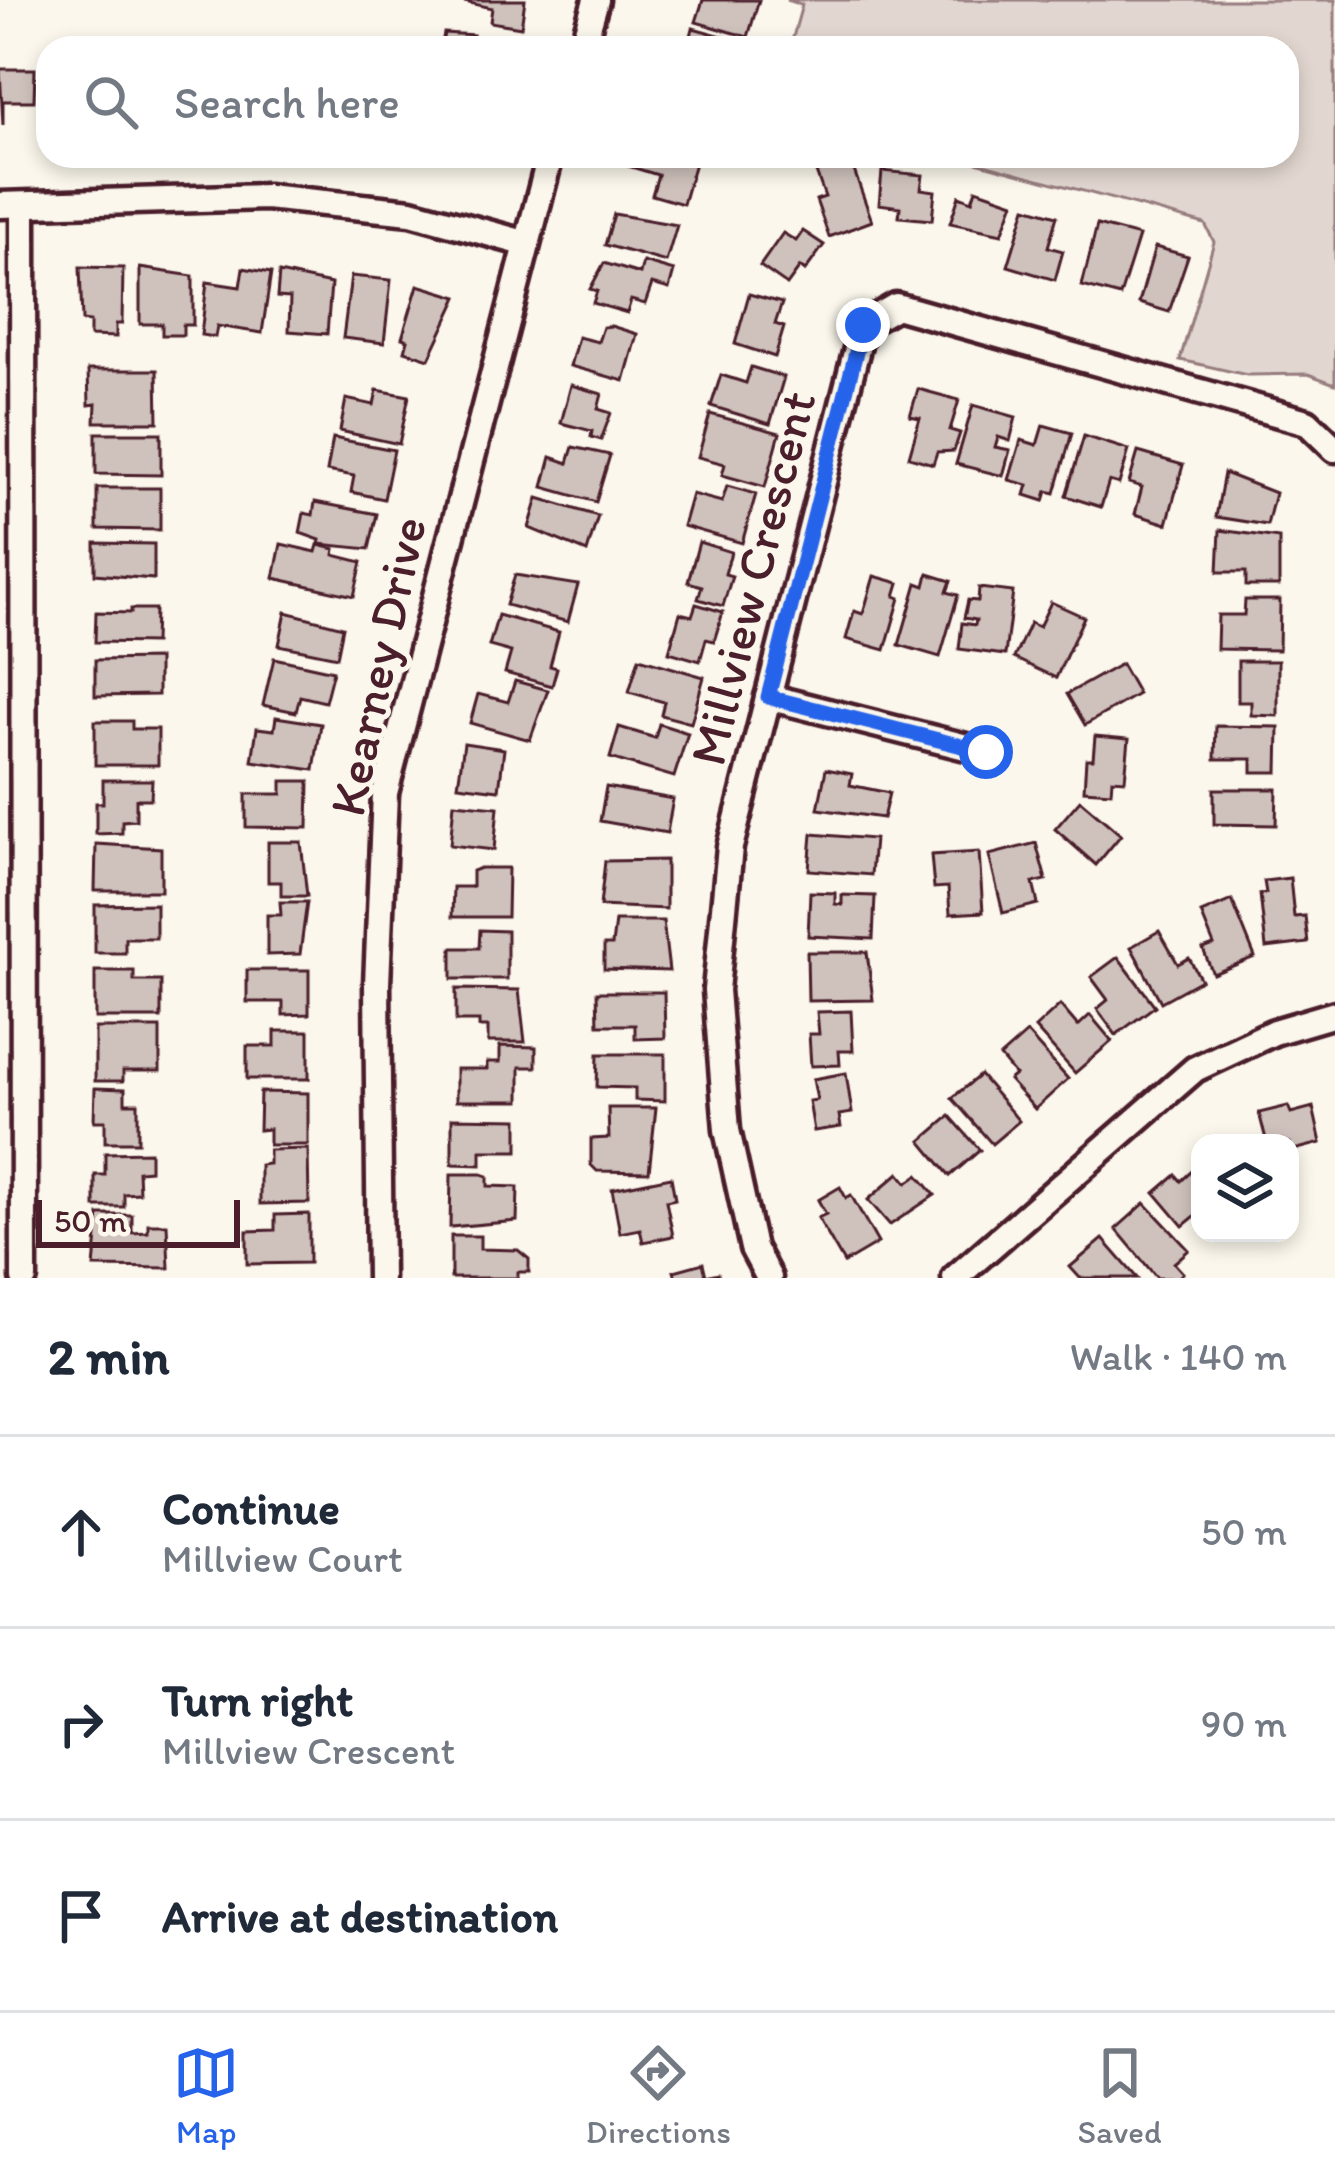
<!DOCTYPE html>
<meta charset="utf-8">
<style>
:root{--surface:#fff;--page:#f6f6f7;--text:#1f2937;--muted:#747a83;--line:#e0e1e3;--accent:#2563eb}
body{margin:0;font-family:Itim,sans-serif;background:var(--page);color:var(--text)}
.controls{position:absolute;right:36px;bottom:36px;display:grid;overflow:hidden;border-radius:24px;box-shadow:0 6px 18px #0003}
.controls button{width:108px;height:108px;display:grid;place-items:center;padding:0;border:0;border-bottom:3px solid var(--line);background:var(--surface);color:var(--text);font:60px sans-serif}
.scale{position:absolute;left:36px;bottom:30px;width:204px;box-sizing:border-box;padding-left:12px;border:6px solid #4a1f2b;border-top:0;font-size:33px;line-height:42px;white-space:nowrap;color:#4a1f2b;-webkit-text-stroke:9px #fbf7ec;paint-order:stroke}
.stop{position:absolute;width:36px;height:36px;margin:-27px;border:9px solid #2563eb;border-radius:50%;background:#fff}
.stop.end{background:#2563eb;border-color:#fff;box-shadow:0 3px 12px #0008}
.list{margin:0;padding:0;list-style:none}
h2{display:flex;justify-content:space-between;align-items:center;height:156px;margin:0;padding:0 48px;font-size:51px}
h2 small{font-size:39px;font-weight:400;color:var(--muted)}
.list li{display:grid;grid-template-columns:78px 1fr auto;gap:36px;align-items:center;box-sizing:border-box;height:192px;padding:0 48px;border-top:3px solid var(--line)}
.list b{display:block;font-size:45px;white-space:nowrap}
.list p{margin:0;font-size:39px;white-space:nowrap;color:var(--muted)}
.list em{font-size:39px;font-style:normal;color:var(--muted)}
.icon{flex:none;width:66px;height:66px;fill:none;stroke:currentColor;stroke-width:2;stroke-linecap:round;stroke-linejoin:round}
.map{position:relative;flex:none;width:1335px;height:1278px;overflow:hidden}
.search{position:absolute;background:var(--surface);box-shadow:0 6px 18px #0003;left:36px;right:36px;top:36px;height:132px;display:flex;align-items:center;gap:30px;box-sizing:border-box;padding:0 42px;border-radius:36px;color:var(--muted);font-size:45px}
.sheet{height:732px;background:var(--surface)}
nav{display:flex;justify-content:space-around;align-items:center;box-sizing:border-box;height:168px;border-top:3px solid var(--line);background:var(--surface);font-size:33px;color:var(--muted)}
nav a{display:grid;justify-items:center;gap:6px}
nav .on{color:var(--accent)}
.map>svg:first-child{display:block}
</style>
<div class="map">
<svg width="1335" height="1278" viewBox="0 0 1335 1278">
<rect width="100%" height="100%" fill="#fbf7ec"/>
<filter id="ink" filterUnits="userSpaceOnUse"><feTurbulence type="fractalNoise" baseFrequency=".00833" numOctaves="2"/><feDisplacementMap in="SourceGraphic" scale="24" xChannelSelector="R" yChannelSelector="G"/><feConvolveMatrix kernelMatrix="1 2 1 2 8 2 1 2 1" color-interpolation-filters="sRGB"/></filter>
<g filter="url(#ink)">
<polygon fill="#e2d7d0" stroke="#967b7e" stroke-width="3" points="787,0 1335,0 1335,384 1308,374 1247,375 1180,360 1214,242 1205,224 954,156 1287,156 1287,48 790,48 802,5"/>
<g fill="#cfc2bc" stroke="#4a1f2b" stroke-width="3">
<polygon points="455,0 525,0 521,27 490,22 492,8"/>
<polygon points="703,0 759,0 748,37 696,22"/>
<polygon points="693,28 744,42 742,48 688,48"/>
<polygon points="444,33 473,35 471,48 441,48"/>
<polygon points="0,69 35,69 34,101 3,101 3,126"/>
<polygon points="631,156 697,156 683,204 652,195 658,175 628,166"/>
<polygon points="850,159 872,221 829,237 816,200 825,197 816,172"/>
<polygon points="882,171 923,175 921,189 935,191 932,220 899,217 900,207 879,204"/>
<polygon points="976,189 1014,202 1002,234 950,223 959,196 972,201"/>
<polygon points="1026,207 1057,216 1048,247 1063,251 1055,280 1008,266"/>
<polygon points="614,214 677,225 666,262 605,245"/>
<polygon points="1097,225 1139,236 1120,296 1082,286"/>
<polygon points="803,231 824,245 805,271 800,267 787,285 760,266 783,233 796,241"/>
<polygon points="1155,247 1188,256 1169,312 1139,303"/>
<polygon points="643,262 674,271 669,289 652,284 645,304 631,300 627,313 593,303 597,291 590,289 604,263 640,274"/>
<polygon points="80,267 123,268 122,324 116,324 116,337 90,336 90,322 82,321"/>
<polygon points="140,268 193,276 193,325 183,325 183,335 162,335 162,324 140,324"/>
<polygon points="243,268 271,273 262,333 217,326 215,337 201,335 207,282 240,287"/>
<polygon points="279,273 331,284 327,334 289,331 290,298 277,297"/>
<polygon points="351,276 391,280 384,343 343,338"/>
<polygon points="418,285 458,297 429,359 405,351 408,340 402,338"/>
<polygon points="749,294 782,303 775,324 784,327 775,357 735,344"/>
<polygon points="611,326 637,334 624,381 570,366 578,337 598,342 603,327"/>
<polygon points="751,367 784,377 770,424 711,406 721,375 746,383"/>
<polygon points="88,370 157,370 158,422 95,422 96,404 89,405"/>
<polygon points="571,385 602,394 598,409 611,413 601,440 591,437 592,431 561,423"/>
<polygon points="918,389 959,400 950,430 960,433 954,451 937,452 933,464 909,457 920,418 910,416"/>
<polygon points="377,390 409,396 399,444 340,431 346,399 374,405"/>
<polygon points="973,405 1016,417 1010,441 998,437 995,447 1010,450 1003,476 956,464"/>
<polygon points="710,414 780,433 765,487 722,475 725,464 698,457"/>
<polygon points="1043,425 1072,433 1055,493 1047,491 1044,501 1025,495 1028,485 1009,480 1021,440 1037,445"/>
<polygon points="96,433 161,433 161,475 96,474"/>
<polygon points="1084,436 1129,450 1119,484 1109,481 1101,507 1066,496"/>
<polygon points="333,438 394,450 384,499 351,492 354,476 327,471"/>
<polygon points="573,447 610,455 596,502 543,487 551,457 568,463"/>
<polygon points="1138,452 1183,465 1167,524 1135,514 1142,487 1129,483"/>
<polygon points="1224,473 1275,493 1267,525 1216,517"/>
<polygon points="727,486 756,494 742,543 683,526 692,494 722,502"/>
<polygon points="97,488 160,488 160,530 97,529"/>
<polygon points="538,498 598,516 587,552 529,528"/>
<polygon points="315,502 377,514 369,549 319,544 320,540 300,533 304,513 313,515"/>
<polygon points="1220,530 1279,538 1279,586 1246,586 1246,572 1218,572"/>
<polygon points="699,542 731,552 725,574 732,576 723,606 698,599 702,586 688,582"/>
<polygon points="95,543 154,544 154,579 95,574"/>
<polygon points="281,544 316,552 318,545 335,549 334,555 362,562 354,596 274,578"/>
<polygon points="928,574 951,581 947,592 958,595 940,657 899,645 917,583 925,586"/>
<polygon points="515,575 578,585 568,622 506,605"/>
<polygon points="874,576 899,583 895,596 900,598 885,650 846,639 854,611 863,614"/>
<polygon points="979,588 1013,592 1005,655 959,649 962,623 975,625 976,620 964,618 968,600 978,601"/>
<polygon points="1245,600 1280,600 1279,650 1217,649 1218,615 1244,615"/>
<polygon points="1051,602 1084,617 1056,678 1014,658 1030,623 1039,627"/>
<polygon points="696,604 723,612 714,641 706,639 700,661 669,652 680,613 692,616"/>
<polygon points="131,609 155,609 154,643 95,642 96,612 131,613"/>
<polygon points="286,612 343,627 337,657 279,645"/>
<polygon points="498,615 559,632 550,666 557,668 552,686 505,673 511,652 489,646"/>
<polygon points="274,658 333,671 325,702 300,696 296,712 263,705"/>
<polygon points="639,658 704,677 691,723 661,715 664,702 629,692"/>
<polygon points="158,659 158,695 95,696 95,660"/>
<polygon points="1238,661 1278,661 1278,716 1251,715 1251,702 1238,702"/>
<polygon points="1121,664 1138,694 1085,725 1067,694"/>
<polygon points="515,681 548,690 530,740 470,723 478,694 508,702"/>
<polygon points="276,717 321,724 314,770 252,761 257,728 274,730"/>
<polygon points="95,721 132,721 132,729 158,729 158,765 95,765"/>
<polygon points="659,724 688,733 674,777 610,758 619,727 655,738"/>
<polygon points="1216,726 1279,727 1278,772 1252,772 1252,759 1215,759"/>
<polygon points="1095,736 1129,739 1125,780 1112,779 1111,792 1084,790 1086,759 1093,759"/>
<polygon points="464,743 504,749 499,790 458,785"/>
<polygon points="826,769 852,774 850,785 889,793 883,818 818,809"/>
<polygon points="103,780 152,780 151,799 136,799 136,820 122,821 122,833 96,834 96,803 103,803"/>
<polygon points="282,781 309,781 308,828 246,827 246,794 282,794"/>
<polygon points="606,787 673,799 667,833 600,821"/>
<polygon points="1214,789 1277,789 1276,825 1214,824"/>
<polygon points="1080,800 1121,835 1096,865 1055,829"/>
<polygon points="454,803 498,807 494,850 450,845"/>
<polygon points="812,834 874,839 871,875 809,870"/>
<polygon points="268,842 301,842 307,896 281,896 281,882 268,882"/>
<polygon points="1036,843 1046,880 1033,883 1038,904 1003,913 989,855"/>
<polygon points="96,844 161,848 161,891 95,891"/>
<polygon points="979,852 983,912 950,914 948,887 934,888 931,855"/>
<polygon points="666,860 666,909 600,906 605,861"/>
<polygon points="480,868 508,868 507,917 452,917 453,887 472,887 472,871"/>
<polygon points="1290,878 1294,917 1305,916 1308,943 1266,948 1260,894 1266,893 1264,881"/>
<polygon points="810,892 835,893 835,904 842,905 842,895 875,896 873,939 808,936"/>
<polygon points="1232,900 1255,957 1213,974 1203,949 1214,945 1201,913"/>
<polygon points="280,902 307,902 300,954 267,955 267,915 281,915"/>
<polygon points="156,904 156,938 125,938 125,953 95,953 95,905"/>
<polygon points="615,921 663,921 669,971 604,969 604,945 612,945"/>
<polygon points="480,930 507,931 507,979 452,979 452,948 479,948"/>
<polygon points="1159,931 1178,964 1189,958 1201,980 1161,1002 1131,947"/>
<polygon points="807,952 867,952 873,1000 808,1001"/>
<polygon points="1118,957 1155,1006 1116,1035 1097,1009 1108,1000 1091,977"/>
<polygon points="247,970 309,970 309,1014 283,1015 283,1002 247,1002"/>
<polygon points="95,971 134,971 134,981 161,981 161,1018 95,1018"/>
<polygon points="456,989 519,990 525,1042 488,1042 488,1027 479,1027 479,1021 456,1021"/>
<polygon points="597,992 664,992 665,1038 635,1039 635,1025 598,1025"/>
<polygon points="1060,1005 1078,1026 1090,1015 1112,1041 1075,1073 1035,1028"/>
<polygon points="851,1011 853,1051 839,1051 840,1065 811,1066 809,1034 819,1034 817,1012"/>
<polygon points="95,1028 160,1028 160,1071 123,1071 123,1081 95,1081"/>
<polygon points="275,1031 309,1031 309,1079 247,1079 247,1046 275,1046"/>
<polygon points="1027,1033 1068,1079 1035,1109 1009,1080 1015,1075 1000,1057"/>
<polygon points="500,1046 536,1047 536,1067 520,1067 520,1101 456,1101 456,1069 487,1069 487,1062 500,1062"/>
<polygon points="598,1054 665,1054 665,1101 635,1100 635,1088 597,1087"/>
<polygon points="846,1073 852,1113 839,1115 841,1127 814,1131 809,1101 817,1100 813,1079"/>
<polygon points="980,1075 1019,1121 992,1144 952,1098"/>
<polygon points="95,1088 125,1089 125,1103 138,1103 138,1142 105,1142 105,1121 94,1121"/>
<polygon points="260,1092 308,1093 308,1145 269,1145 269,1129 259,1130"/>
<polygon points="1288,1106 1291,1113 1313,1107 1321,1143 1290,1151 1290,1143 1282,1140 1267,1143 1259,1113"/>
<polygon points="608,1108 656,1108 649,1172 597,1171 591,1165 591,1139 609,1138"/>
<polygon points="950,1116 980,1150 950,1176 921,1141"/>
<polygon points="452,1118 518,1119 518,1151 481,1151 481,1165 452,1164"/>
<polygon points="308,1149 309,1203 260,1204 260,1165 269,1164 269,1150"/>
<polygon points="150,1152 150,1170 138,1171 139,1193 124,1194 124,1207 95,1207 95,1175 105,1175 105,1153"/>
<polygon points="1192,1171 1200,1180 1200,1212 1183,1226 1155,1193 1176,1175 1181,1181"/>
<polygon points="899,1173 907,1183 918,1175 935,1195 890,1225 868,1200"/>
<polygon points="451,1174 482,1174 488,1176 488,1186 518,1187 517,1221 450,1227"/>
<polygon points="671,1177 675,1199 666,1201 673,1236 643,1242 640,1229 620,1233 612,1189"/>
<polygon points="840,1187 846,1198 851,1195 878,1243 844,1263 818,1218 826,1214 818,1200"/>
<polygon points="1145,1203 1189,1250 1174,1263 1183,1273 1178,1278 1157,1278 1116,1229"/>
<polygon points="309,1214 309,1263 247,1264 247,1231 275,1230 275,1215"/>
<polygon points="99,1215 132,1215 132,1233 148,1232 148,1224 167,1224 169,1268 94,1267"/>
<polygon points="451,1236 480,1236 480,1249 518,1250 529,1259 529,1272 518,1272 518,1278 451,1278"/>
<polygon points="1103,1239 1137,1278 1080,1278 1070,1267"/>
<polygon points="703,1263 706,1276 718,1273 719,1278 676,1278 674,1271"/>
</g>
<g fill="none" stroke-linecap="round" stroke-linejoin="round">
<g stroke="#4a1f2b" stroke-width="33">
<g id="minor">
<polyline points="582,48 596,0"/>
<polyline points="0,205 266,197 411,212 524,243"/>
<polyline points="23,205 24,1278"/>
<polyline points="768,697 986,752"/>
<polyline points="380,1278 377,984 385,793 550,156"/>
<polyline points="769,1278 753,1248 727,1130 716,990 730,847 863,325 896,306 1307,422 1335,449"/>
<polyline points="955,1278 1195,1069 1274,1032 1335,1014"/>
</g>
</g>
<use href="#minor" stroke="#fbf7ec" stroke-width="24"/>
</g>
</g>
<g fill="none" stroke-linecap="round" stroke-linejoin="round" filter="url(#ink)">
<polyline stroke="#2563eb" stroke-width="15" points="863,325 768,697 986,752"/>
</g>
<g text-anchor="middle" stroke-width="10" stroke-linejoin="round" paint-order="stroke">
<g font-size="51" fill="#4a1f2b" stroke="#fbf7ec">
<text transform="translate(752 578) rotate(-76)" y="18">Millview Crescent</text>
<text transform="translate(377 666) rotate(-78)" y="18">Kearney Drive</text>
</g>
</g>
</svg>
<div class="controls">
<button><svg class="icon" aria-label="layers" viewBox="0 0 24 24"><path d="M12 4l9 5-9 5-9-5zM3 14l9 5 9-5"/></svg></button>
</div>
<div class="scale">50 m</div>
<div class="stop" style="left:986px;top:752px"></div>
<div class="stop end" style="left:863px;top:325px"></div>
<div class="search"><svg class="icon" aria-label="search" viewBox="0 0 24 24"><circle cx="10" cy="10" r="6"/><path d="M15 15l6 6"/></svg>Search here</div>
</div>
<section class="sheet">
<h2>2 min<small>Walk · 140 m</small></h2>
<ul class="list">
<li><svg class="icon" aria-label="ahead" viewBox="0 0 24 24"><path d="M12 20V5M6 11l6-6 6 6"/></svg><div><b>Continue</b><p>Millview Court</p></div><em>50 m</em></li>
<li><svg class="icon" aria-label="right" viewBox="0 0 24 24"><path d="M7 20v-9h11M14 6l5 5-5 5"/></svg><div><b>Turn right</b><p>Millview Crescent</p></div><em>90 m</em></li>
<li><svg class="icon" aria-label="arrive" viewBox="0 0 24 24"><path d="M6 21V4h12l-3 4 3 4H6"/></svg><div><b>Arrive at destination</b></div></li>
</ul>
</section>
<nav>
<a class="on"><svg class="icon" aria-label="map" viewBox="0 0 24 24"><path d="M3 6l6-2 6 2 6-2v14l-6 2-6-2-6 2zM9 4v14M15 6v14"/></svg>Map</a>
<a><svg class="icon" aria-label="directions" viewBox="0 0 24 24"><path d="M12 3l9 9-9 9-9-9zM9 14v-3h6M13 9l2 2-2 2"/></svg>Directions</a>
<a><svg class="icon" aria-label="saved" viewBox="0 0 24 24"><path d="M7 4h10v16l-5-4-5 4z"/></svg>Saved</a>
</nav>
